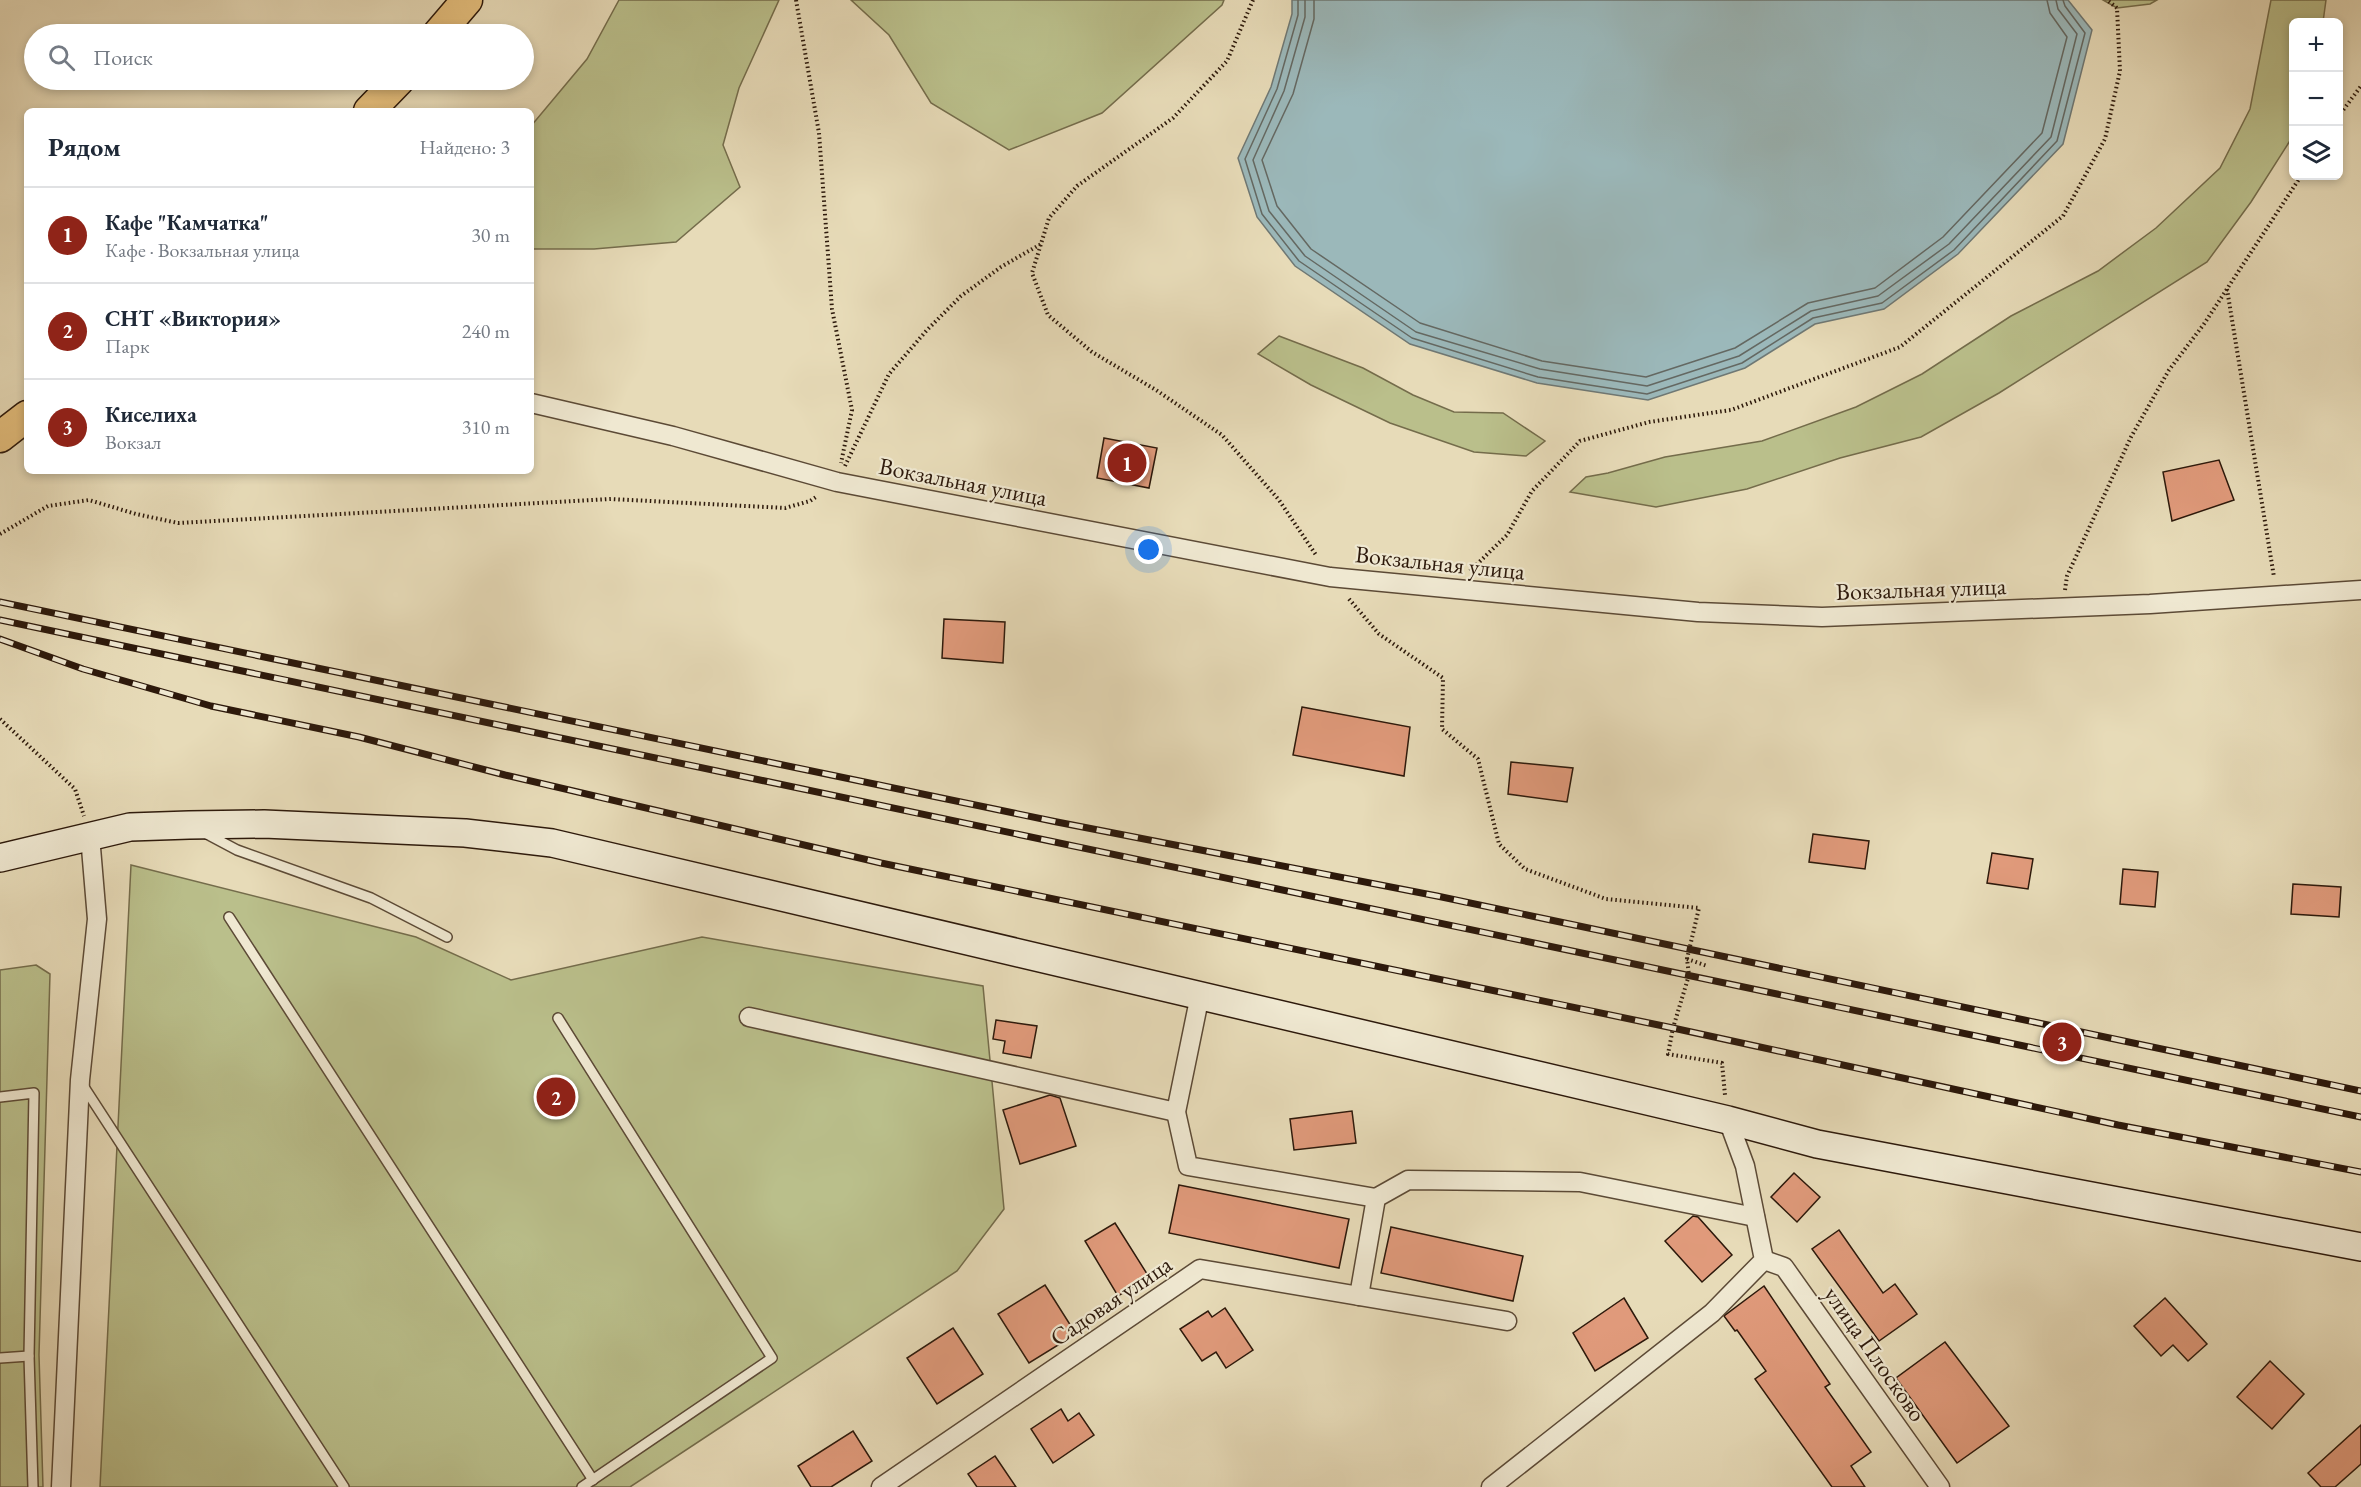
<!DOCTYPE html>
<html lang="ru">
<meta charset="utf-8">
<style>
:root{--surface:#fff;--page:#f2f2f3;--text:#1f2937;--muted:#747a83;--line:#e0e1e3;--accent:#8f2418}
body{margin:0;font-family:"EB Garamond",serif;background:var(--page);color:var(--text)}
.controls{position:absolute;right:18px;top:18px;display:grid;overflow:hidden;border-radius:9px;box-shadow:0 3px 9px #0003}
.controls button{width:54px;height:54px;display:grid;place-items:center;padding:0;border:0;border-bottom:2px solid var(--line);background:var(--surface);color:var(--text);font:30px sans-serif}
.you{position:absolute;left:1149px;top:550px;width:21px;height:21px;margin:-15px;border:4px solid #fff;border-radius:50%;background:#1a73e8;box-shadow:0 0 0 9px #1a73e833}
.badge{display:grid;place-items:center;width:39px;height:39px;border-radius:50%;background:var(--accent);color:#fff;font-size:20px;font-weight:700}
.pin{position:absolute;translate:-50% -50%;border:3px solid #fff;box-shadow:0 2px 6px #0006}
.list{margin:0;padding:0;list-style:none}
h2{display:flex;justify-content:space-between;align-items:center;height:78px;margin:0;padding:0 24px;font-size:26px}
h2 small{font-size:20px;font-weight:400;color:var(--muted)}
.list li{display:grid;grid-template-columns:39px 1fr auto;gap:18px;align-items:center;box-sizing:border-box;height:96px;padding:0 24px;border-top:2px solid var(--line)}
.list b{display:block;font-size:22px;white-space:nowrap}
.list p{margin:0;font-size:20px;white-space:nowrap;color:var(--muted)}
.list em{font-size:20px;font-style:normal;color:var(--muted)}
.icon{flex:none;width:33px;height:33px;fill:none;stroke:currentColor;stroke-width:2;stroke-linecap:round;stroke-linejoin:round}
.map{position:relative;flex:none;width:2361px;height:1487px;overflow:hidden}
.search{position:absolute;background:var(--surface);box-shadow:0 3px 9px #0003;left:24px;top:24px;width:510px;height:66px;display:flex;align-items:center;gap:15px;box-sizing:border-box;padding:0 21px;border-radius:33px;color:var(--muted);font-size:22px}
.panel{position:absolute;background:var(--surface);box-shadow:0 3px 9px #0003;left:24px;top:108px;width:510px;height:366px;border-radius:9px}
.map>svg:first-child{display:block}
</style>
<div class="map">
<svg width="2361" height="1487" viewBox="0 0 2361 1487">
<rect width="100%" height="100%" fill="#e7dbb8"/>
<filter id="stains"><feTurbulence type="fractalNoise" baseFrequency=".00333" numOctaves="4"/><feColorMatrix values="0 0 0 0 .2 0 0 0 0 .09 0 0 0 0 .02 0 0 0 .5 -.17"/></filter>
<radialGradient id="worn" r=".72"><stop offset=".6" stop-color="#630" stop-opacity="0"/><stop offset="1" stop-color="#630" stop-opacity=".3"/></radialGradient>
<g fill="#babf8b" stroke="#746c4b" stroke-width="1.5">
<polygon points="619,0 779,0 739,88 723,145 740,187 676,242 594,249 531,249 531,126 587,59"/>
<polygon points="851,0 1224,0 1222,5 1102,113 1009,150 931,103 889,35"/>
<polygon points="2103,0 2157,0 2150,4 2117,8"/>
<polygon points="2271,0 2326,0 2323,22 2294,22 2293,136 2251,202 2207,262 1999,393 1921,437 1840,458 1747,489 1656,507 1570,492 1586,477 1608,473 1665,457 1762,441 1856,407 1922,374 2011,316 2098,271 2156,228 2220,168 2250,109"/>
<polygon points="1279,336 1363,368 1413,395 1454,412 1503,413 1545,441 1526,456 1474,452 1390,423 1311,385 1258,354"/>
<polygon points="131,865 416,937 511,980 702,937 983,986 1004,1209 957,1271 630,1487 100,1487"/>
<polygon points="36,965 50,974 39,1355 43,1487 0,1487 0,970"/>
</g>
<polygon fill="#9bb8ba" stroke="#6f7874" stroke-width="1.5" points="1292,0 2068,0 2092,30 2063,144 1958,254 1884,309 1815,324 1745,368 1648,400 1537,383 1410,344 1295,266 1257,217 1238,158 1271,87 1292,14"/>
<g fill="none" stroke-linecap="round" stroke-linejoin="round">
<g stroke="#646862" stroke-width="1.5">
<polyline points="1298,0 1298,15 1277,89 1245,159 1262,214 1299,261 1412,338 1538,377 1647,394 1742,363 1813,318 1882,303 1954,250 2057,141 2085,33 2065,6 2063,0"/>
<polyline points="1305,0 1305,17 1284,91 1253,160 1269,211 1305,256 1416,332 1540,369 1647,386 1739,356 1811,311 1878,296 1949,244 2051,137 2077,34 2058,9 2056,0"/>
<polyline points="1314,0 1314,19 1293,94 1262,160 1277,206 1311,249 1420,323 1542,361 1646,377 1735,348 1808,303 1875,288 1943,237 2042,133 2067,37 2050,13 2047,0"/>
</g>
</g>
<g fill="#e09a7b" stroke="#2d190b" stroke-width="1.5">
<polygon points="1104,438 1157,448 1149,488 1097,478"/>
<polygon points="2219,460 2234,500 2172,521 2163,472"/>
<polygon points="944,619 1005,622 1003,663 942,658"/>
<polygon points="1302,707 1410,727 1404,776 1293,755"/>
<polygon points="1511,762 1573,768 1567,802 1508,794"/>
<polygon points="1813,834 1869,841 1865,869 1809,862"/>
<polygon points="1992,853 2033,859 2028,889 1987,883"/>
<polygon points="2123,869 2158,872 2155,907 2120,904"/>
<polygon points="2293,884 2341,887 2339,917 2291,914"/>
<polygon points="996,1020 1037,1026 1031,1058 1003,1053 1005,1041 993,1039"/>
<polygon points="1050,1095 1060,1098 1076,1146 1020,1164 1003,1110"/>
<polygon points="1352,1111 1356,1143 1294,1150 1290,1119"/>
<polygon points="1794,1173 1820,1197 1797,1222 1771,1197"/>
<polygon points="1179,1185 1349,1219 1339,1268 1169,1233"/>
<polygon points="1693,1216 1698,1217 1732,1255 1702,1282 1665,1241"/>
<polygon points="1115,1223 1149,1277 1118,1296 1085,1241"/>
<polygon points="1391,1227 1523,1256 1513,1301 1381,1273"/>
<polygon points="1839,1230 1883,1293 1895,1284 1917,1314 1879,1341 1812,1249"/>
<polygon points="1045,1285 1076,1334 1029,1363 998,1314"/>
<polygon points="1764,1286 1830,1384 1825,1387 1871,1452 1851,1466 1865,1487 1832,1487 1755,1379 1766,1371 1737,1330 1735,1331 1724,1316"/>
<polygon points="1624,1298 1648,1338 1595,1371 1573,1333"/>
<polygon points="2165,1298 2207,1344 2188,1361 2173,1345 2161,1356 2134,1326"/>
<polygon points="1225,1308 1253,1350 1226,1368 1216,1352 1202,1361 1180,1329 1208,1311 1212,1317"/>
<polygon points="953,1328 983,1374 937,1404 907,1358"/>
<polygon points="1945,1342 2009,1426 1957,1463 1896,1378"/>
<polygon points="2270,1361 2304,1394 2272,1429 2237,1397"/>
<polygon points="1061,1409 1068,1421 1079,1413 1094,1435 1053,1463 1031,1429"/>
<polygon points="2361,1425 2361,1464 2335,1487 2321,1487 2308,1473"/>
<polygon points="853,1431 872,1461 831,1487 811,1487 798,1466"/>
<polygon points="995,1456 1016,1487 977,1487 968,1474"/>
</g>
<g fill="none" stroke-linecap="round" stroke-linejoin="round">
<g stroke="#5c4a36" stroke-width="12">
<g id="lane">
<polyline points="205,833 237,850 371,898 447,937"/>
<polyline points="229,917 593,1480"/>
<polyline points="558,1018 772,1358 582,1487"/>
<polyline points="82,1084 344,1487"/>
<polyline points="0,1097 34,1093 29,1356 33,1487"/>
<polyline points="0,1358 29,1356"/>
</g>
</g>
<g stroke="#5c4a36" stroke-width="21">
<g id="street">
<polyline points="531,403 673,436 837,482 1330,577 1698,612 1822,617 2150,604 2361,590"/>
<polyline points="1200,995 1176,1112 1188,1166 1376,1198"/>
<polyline points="749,1017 1176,1112"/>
<polyline points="1764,1260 1784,1267 1940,1487"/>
<polyline points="1359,1296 1376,1198 1408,1180 1580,1182 1755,1217"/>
<polyline points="61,1487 80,1080 97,919 90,836"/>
<polyline points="881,1487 1200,1269 1507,1321"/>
<polyline points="1491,1487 1712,1313 1764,1260 1745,1166 1728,1120"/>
</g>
</g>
<g stroke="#2d190b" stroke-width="30">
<polyline id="secondary" points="0,858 130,827 189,825 264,824 465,833 552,843 1728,1120 1817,1144 2361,1247"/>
</g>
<g stroke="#2d190b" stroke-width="33">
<g id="primary">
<polyline points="438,34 467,0"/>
<polyline points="369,111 399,80"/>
<polyline points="0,437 27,416"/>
</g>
</g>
<g stroke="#2d190b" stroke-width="4" stroke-dasharray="1.5 3" stroke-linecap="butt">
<polyline points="796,0 819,133 832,309 852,410 841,463"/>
<polyline points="1253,0 1227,61 1173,118 1077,186 1049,218 1032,273 1048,315 1092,352 1156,390 1222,435 1279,500 1316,555"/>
<polyline points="2338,117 2361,86"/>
<polyline points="2227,289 2274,577"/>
<polyline points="845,466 889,374 927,330 961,296 1001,267 1041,244"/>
<polyline points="0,534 48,506 89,500 136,514 178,523 611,499 785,508 810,501 816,497"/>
<polyline points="1470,571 1507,535 1532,491 1580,441 1649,422 1731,410 1900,347 2063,216 2105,139 2120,71 2117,8 2107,0"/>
<polyline points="2065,590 2067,576 2131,437 2169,370 2204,324 2301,176"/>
<polyline points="1349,599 1379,634 1443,678 1442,729 1478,759 1499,844 1525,869 1606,899 1699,908 1687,959 1689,975 1673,1028 1668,1054 1722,1063 1725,1095"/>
<polyline points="0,719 75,789 84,816"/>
<polyline points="1687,959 1707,966"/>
</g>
<use href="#lane" stroke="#efe8d1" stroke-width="9"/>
<use href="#street" stroke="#efe8d1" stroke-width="18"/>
<use href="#secondary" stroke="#efe8d1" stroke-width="27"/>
<use href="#primary" stroke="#e4be7c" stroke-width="30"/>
<g stroke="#2d190b" stroke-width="7">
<g id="rail">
<polyline points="0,602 1057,822 1437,896 2361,1091"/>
<polyline points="0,620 2361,1117"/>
<polyline points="0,639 83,669 211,706 359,737 505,775 881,863 1673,1028 2118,1125 2361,1172"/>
</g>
</g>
<use href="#rail" stroke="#efe8d1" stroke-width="4.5" stroke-dasharray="14" stroke-linecap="butt"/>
</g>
<g text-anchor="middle" stroke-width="4.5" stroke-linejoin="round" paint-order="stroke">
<g font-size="24" fill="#2d190b" stroke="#efe8d1">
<text transform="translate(963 482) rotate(11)" y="8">Вокзальная улица</text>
<text transform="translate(1440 563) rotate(6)" y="8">Вокзальная улица</text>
<text transform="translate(1921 589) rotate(-2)" y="8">Вокзальная улица</text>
<text transform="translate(1111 1301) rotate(-34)" y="8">Садовая улица</text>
<text transform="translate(1875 1354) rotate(55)" y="8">улица Плосково</text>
</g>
</g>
<rect width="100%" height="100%" filter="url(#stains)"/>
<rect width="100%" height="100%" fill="url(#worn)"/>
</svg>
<div class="controls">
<button>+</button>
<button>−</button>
<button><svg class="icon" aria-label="layers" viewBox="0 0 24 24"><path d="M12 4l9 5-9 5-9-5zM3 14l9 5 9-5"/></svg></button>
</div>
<div class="you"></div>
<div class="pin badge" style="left:1127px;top:463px">1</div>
<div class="pin badge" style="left:556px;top:1097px">2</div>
<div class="pin badge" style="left:2062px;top:1042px">3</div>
<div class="search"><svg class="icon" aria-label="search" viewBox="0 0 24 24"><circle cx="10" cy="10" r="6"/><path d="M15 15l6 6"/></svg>Поиск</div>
<section class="panel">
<h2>Рядом<small>Найдено: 3</small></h2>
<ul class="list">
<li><span class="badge">1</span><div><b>Кафе &quot;Камчатка&quot;</b><p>Кафе · Вокзальная улица</p></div><em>30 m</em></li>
<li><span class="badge">2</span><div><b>СНТ «Виктория»</b><p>Парк</p></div><em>240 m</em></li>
<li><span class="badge">3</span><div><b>Киселиха</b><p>Вокзал</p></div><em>310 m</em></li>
</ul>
</section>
</div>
